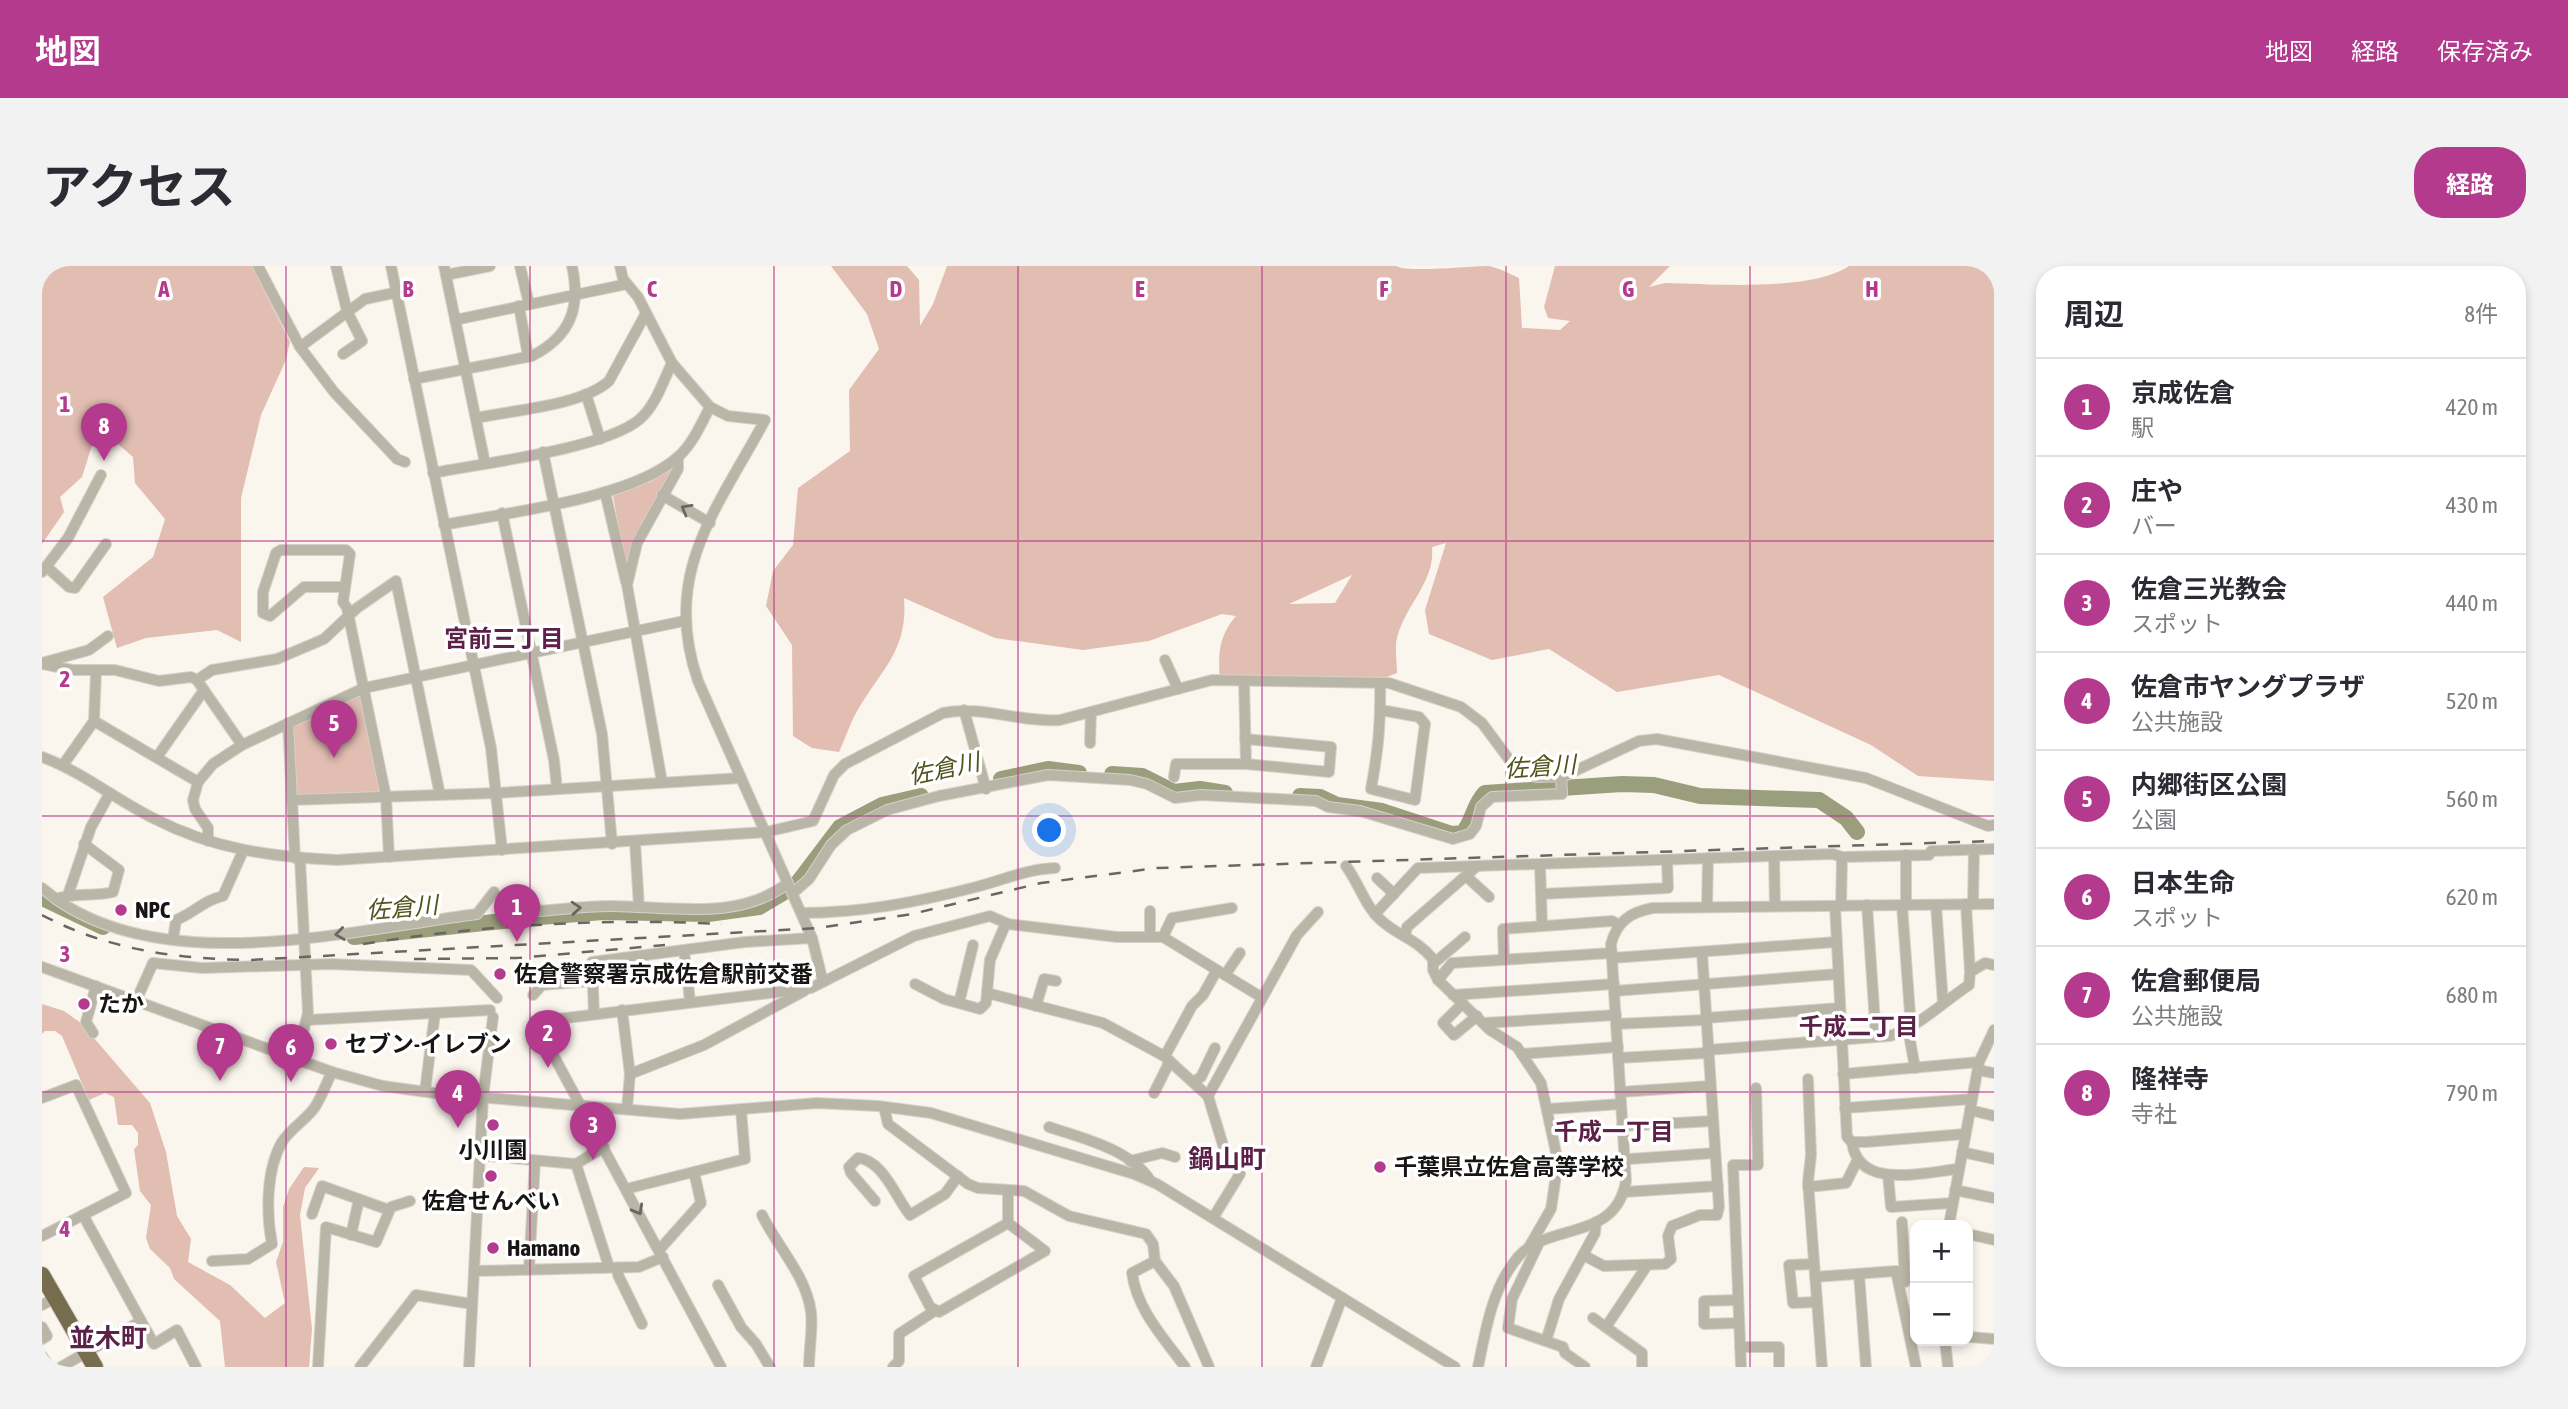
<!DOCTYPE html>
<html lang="ja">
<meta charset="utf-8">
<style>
:root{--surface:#fff;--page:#f2f2f3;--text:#2b2b33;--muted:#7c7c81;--line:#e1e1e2;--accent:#b43a8d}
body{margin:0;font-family:"Asap Condensed","Noto Sans JP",sans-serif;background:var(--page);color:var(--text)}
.controls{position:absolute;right:21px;bottom:21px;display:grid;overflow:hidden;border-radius:14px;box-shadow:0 4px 10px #0003}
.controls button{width:63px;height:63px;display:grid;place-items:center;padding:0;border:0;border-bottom:2px solid var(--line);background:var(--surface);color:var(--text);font:35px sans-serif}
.you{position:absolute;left:1008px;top:565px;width:24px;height:24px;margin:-18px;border:5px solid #fff;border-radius:50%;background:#1a73e8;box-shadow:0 0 0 10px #1a73e833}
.badge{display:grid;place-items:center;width:46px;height:46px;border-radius:50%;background:var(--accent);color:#fff;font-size:23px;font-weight:700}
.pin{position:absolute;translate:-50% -58px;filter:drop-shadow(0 2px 4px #0008)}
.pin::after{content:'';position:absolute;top:37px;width:24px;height:21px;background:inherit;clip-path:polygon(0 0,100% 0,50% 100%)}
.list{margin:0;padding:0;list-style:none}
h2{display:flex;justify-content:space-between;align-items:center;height:91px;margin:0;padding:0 28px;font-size:30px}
h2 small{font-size:23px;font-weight:400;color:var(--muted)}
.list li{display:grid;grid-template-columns:46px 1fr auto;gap:21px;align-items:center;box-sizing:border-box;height:98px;padding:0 28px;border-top:2px solid var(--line)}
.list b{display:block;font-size:26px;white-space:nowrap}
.list p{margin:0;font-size:23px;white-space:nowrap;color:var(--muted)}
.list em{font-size:23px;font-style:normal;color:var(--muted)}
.map{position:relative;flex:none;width:1952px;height:1101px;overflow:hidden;border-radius:28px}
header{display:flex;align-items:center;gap:42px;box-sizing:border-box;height:98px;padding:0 35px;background:var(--accent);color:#fff}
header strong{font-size:33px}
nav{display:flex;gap:38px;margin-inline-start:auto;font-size:24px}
.intro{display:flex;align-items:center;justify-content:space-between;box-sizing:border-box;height:168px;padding:0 42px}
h1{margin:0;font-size:49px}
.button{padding:18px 32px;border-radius:28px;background:var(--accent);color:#fff;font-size:24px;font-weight:700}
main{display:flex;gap:42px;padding:0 42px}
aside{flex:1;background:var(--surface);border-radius:28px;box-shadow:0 4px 10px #0003}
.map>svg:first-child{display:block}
</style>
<header>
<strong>地図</strong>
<nav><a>地図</a><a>経路</a><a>保存済み</a></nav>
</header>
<div class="intro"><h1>アクセス</h1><a class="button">経路</a></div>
<main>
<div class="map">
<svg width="1952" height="1101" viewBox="0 0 1952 1101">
<rect width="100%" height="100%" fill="#faf5ed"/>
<g fill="#e1bdb2" fill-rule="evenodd">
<polygon points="0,0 210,0 248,76 243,96 219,149 199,232 199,376 175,364 104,372 75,382 61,331 111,291 123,253 93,217 91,191 76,178 52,173 40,211 18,231 22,246 0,278"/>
<path d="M789,0H865L877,14L878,60L891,38L905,0H1354C1367,7 1426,0 1447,0C1457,2 1468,8 1477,12L1480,62L1518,64L1528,55L1506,52L1502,41L1513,0H1628L1607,21L1623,17C1671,18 1768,26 1807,0H1952V515L1876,510L1829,479L1677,409L1575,426L1507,383L1450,394L1387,368L1383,344L1404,277L1390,281C1393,315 1366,336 1356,368C1352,379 1355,395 1355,407L1327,418L1178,416C1176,389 1176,371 1194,350L1180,348L1107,375L1041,384L953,372L862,332C866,382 842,401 818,440C809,454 804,471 797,486L770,482L751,470L750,379L724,340L731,305L751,279L756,222L808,185L807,124L837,83L825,48ZM1310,309L1293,337L1247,338Z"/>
<polygon points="630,201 633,202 583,300 571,229 608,216"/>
<polygon points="320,428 339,525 335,530 261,531 252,527 250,460"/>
<polygon points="0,738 22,745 39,757 108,837 124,886 135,950 149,973 146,996 188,1019 223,1052 243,1037 234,996 241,976 241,941 247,923 262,901 277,902 263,922 258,949 270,1063 267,1101 183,1101 178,1055 132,1013 128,1002 108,983 104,972 109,939 98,925 92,883 96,879 96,867 90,859 76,859 72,831 63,827 47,834 20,770 13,765 3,765 0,768"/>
</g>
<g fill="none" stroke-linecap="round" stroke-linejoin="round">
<g stroke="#9b9e7d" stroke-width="16">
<polyline points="1070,508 1100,510 1132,526 1158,523 1183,527"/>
<polyline points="959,513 1006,503 1037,507"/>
<path d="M1258,530L1278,531L1295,539L1340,545L1410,568L1421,567C1431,554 1432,538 1443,527L1580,518L1612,519L1658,530L1777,534L1804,552L1815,566"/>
<polyline points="0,632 61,661"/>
<polyline points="312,671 498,651 561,646 666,648 717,641 754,619 798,561 840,539 879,530"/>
</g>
<g stroke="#d6d1ca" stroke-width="12">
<g id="minor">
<polyline points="216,0 258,81"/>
<polyline points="294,0 305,45 320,75 301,88"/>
<polyline points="349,0 449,482 460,584"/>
<polyline points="402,0 443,197"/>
<polyline points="478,0 487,38"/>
<path d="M578,0L581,13L596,31L630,97L668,141L686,150L723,154C674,245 619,308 656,415L770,672L781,716"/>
<polyline points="404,9 448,0"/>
<polyline points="352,27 323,33 258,81 292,126 355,193 363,196"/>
<polyline points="477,40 486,90"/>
<polyline points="413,54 585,18"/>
<path d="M372,113L490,90C529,70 539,41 530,0"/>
<polyline points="544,128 558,173"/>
<path d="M434,152C471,144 539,140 567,115L604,47"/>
<polyline points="501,186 560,468 570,578"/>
<path d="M391,207C441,197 563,183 598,153C614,139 621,115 630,97"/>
<polyline points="563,226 584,316"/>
<polyline points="620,229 668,257"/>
<polyline points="460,247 512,494 515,523"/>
<path d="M402,259C466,246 591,233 637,190C651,177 659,158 668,141"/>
<polyline points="5,301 27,321 33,322 64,278"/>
<polyline points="0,306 26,272 59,209"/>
<polyline points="303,321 262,321 228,350 221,347 221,326 234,287 239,284 304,284 308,288 301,336 305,342 344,531 347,591"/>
<polyline points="1123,394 1136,423"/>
<polyline points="0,397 47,384 66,370"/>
<polyline points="0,398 30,404 73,404 117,415 149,411 155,414 200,479"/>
<polyline points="155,414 170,404 235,393 282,373 315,342 354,315 398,529"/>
<path d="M1338,417C1339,457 1336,485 1329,523L1373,534L1383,458L1377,451L1339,444"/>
<polyline points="922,444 944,523"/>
<polyline points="52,455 156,516"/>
<polyline points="246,457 253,592"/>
<polyline points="1203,473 1289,481 1287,506 1204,498"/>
<polyline points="1048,477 1049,446"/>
<path d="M0,491C41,506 74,534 113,553C171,583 230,591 295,594L724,566L771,555L792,509L803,498L901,447C940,439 979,457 1018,454L1170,414L1347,417L1419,441L1440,457L1472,500L1494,511L1522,510L1597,475L1615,473L1824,512L1946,560L1952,559"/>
<polyline points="115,491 162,424"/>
<polyline points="21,499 52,455 54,406"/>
<polyline points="1132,511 1134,498 1204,498 1202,415"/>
<polyline points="620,516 585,319 595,277 636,203 636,191"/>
<polyline points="250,534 455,527 699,512"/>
<polyline points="166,575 166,562 153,543 151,534 156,516 171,498 200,479 322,422 642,355"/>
<polyline points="593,576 597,641"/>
<polyline points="1732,590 1733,640"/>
<polyline points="1498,598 1500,659"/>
<path d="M1304,600C1317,617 1324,643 1341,656C1360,672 1373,672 1391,693V704L1396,714L1448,764L1475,781L1499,817L1516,896L1509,943L1487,981L1489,983"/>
<polyline points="1424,610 1447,631"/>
<polyline points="1335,612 1352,628"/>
<path d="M0,622L14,633C32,626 51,631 71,626L77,604L42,578"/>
<path d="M473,626L498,645C522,643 545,640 569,640C628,640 696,656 746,617"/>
<polyline points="751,627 767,613 789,579 805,564 845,544 897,530 1006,509 1088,514 1105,518 1133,532 1159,529 1274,535 1286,541 1318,545 1411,573 1428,568 1434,560 1439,541 1450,531 1520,528 1519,510"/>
<polyline points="1499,628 1626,622 1625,594"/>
<polyline points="26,629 49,561 68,527"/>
<path d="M14,633C127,712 309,664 435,648L452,626"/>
<polyline points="1924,638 1928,706"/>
<polyline points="1931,638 1932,583"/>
<polyline points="1825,639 1834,771"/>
<polyline points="1860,639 1869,761"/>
<polyline points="1864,639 1864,589"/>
<polyline points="1894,639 1901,737"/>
<polyline points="1793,640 1805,871 1810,876 1824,876 1923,868"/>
<polyline points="1799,640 1800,591 1887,589 1889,585 1952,583"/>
<polyline points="1665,641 1666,592"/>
<polyline points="1108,645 1108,671"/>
<path d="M759,647C819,647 876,636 934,621C961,614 985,603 1013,602"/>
<polyline points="1333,648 1376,602 1791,588 1800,591"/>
<polyline points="1363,670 1365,661 1435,600"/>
<polyline points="1121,671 1130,652 1190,642"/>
<path d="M131,674L134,654C154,646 160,635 181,630L201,585"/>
<polyline points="642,684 648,735"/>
<polyline points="1570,692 1794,676"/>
<polyline points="1462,693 1461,663 1570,655 1577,659"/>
<polyline points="1391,698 1423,671"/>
<polyline points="0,701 290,806 341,820 399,828 638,848 775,837 836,840 889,847 1092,908 1115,918 1413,1101"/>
<polyline points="1183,709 1198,687"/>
<polyline points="1396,714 1410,697 1570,687"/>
<polyline points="873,718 902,733 938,743 944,737 948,694 964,657"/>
<polyline points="1572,725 1796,708"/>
<polyline points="945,727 1061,757 1122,790 1166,830 1184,889 1198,908 1171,952"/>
<polyline points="491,729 500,719 550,715"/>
<polyline points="1411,729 1572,718"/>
<polyline points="94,735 111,697 160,702 289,698 429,704 455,732"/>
<polyline points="917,737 931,679"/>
<polyline points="1421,737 1401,757 1412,769 1435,750"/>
<polyline points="994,740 1002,713 1014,715"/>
<polyline points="580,744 588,808 585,843"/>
<polyline points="552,748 550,696 703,676 770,672"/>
<polyline points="498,751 508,754 769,722 872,670 948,650 966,658 1075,671 1121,671 1219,731"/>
<polyline points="1663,752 1798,742"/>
<polyline points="266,754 448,744"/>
<polyline points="493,755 679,1101"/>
<polyline points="1442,757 1574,749"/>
<polyline points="1574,758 1663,754"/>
<polyline points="1866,763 1873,802"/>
<polyline points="51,767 44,756 54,720"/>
<path d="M1665,784L1848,770C1878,760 1901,736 1927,719L1928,706L1943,697L1952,699"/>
<polyline points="1480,788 1576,781"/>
<polyline points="1123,790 1150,740 1161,729 1175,704"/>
<polyline points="1576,792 1665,787"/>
<polyline points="254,793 266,747 258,593"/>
<polyline points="1937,796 1952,764"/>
<polyline points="1936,804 1952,807"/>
<polyline points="588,808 662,779 762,725"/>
<polyline points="1801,808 1937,796 1907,959"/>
<polyline points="1766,813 1769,889 1766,916 1780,1101"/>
<polyline points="1151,816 1159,811 1173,782"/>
<polyline points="383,825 393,747"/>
<polyline points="1578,826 1668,820"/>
<polyline points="1112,827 1128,795"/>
<polyline points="1166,830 1255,669 1276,646"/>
<polyline points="0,832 34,819 84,927 0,970"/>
<path d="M842,841L846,858L926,918L936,922L982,925L1027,950L1104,968L1111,978L1113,995L1090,1007C1095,1044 1122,1072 1143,1101"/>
<polyline points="1803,842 1930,833"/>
<polyline points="1506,843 1579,838"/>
<polyline points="1928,844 1952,850"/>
<polyline points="1580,860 1670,855"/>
<path d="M1007,861C1040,872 1088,883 1108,914"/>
<path d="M1810,876C1816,925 1882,906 1917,903"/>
<polyline points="1920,886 1952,893"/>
<polyline points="437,889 534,898 567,1001"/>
<polyline points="1088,895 1120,887 1133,891"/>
<polyline points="534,898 562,881"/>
<polyline points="1516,898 1673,887"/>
<polyline points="1846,909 1849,941 1910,937"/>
<polyline points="1766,921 1804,917 1815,895"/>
<polyline points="584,923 703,893 699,843"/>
<polyline points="1913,924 1952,932"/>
<polyline points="1582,926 1676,920"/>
<path d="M833,935L809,907L807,901L816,892C841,894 854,932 868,949L903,928L916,910"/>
<polyline points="270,948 280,920 347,944"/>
<path d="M720,949C735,980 764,1009 769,1046C771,1063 767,1083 767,1101"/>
<polyline points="1860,956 1863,1016"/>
<polyline points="966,957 872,1010 888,1041 897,1046 1003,985 966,957 966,924"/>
<polyline points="1926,968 1952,974"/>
<polyline points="309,969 317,933"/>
<polyline points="1496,979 1470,1033 1466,1062 1521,1081 1523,1087 1543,1101"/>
<polyline points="618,983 659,937 652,906"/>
<polyline points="1541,989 1562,1000 1623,998 1629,993 1626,970 1630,960 1658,949 1675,949 1677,941 1660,686"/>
<path d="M170,995L206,993L230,978C224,947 224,904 240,876C249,862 264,854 273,841C280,830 284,818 290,806"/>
<polyline points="1113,995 1132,1020 1167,1101"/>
<polyline points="1772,998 1747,999 1751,1037 1775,1036"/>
<polyline points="577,1002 576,1009 600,1058"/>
<polyline points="487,1003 493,895"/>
<polyline points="432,1005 597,1001 621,991"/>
<polyline points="1817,1008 1824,1101"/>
<polyline points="1773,1011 1854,1005 1874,1101"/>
<polyline points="676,1019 699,1061 714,1078 728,1101"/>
<polyline points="1696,1034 1662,1035 1662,1058 1697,1057"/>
<polyline points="0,1039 13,1032"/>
<polyline points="1551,1052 1600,1087 1600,1101"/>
<polyline points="99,1055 112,1078 135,1064 154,1101"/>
<polyline points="0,1061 5,1070 0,1073"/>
<polyline points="1564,1061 1604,1001"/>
<polyline points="1926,1067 1928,1071 1952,1073"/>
<polyline points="1504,1075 1517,1033 1553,967 1554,956"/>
<polyline points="1903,1075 1906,1101"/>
<polyline points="1698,1081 1737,1081 1737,1101"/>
<polyline points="0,1090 7,1101"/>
<polyline points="19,1101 99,1055 41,949"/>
<polyline points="276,1101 284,961 334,976 349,941 368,935"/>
<polyline points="318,1101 374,1029 430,1038"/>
<polyline points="427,1101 441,831 451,751"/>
<polyline points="851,1101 857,1095 857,1068 894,1044"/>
<polyline points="1274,1101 1300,1032"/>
<path d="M1436,1101C1444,1063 1450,1022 1476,991C1506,956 1574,976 1584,915L1569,678C1575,655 1589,646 1611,642L1952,638"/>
<polyline points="1699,1101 1691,899 1716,899 1714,822"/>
</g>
</g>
<g stroke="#d6d1ca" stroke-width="18">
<polyline id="highway" points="0,1009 53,1101"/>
</g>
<use href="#minor" stroke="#bab6a7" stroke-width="10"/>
<use href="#highway" stroke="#766d4e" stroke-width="16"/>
<g stroke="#6a6763" stroke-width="2.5" stroke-dasharray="12 12" stroke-linecap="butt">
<path d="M0,649C66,684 135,693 208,694L776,662L870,648L999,617L1115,602L1952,575"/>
<path d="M321,678C440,659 560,652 680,658"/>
<polyline points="372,693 476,692 623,679"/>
</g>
</g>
<defs><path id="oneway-chevron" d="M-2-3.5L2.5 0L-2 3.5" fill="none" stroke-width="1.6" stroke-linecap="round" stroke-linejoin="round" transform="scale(1.75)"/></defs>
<g stroke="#69665e">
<use href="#oneway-chevron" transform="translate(644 243) rotate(-150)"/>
<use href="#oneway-chevron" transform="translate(534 642) rotate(-4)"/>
<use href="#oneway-chevron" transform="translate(298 668) rotate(172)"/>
<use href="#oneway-chevron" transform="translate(596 944) rotate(61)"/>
</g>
<path fill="none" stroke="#b43a8d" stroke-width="2" stroke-opacity="0.55" d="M244,0V1101M488,0V1101M732,0V1101M976,0V1101M1220,0V1101M1464,0V1101M1708,0V1101M0,275H1952M0,550H1952M0,826H1952"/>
<g fill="#b43a8d" stroke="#fff" stroke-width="2.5">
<circle cx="79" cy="644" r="7"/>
<circle cx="458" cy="708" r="7"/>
<circle cx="42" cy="738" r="7"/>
<circle cx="289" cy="778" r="7"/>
<circle cx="451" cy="859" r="7"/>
<circle cx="1338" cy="901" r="7"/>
<circle cx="449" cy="910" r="7"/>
<circle cx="451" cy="982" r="7"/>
</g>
<g text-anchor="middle" stroke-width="7" stroke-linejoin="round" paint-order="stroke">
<g font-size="23" font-weight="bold" fill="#181614" stroke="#fff" text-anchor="start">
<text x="93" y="652">NPC</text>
<text x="472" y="716">佐倉警察署京成佐倉駅前交番</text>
<text x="56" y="746">たか</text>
<text x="303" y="786">セブン-イレブン</text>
<text x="451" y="892" text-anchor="middle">小川園</text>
<text x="1352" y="909">千葉県立佐倉高等学校</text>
<text x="449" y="943" text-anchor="middle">佐倉せんべい</text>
<text x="465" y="990">Hamano</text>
</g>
<g font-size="24" font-weight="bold" fill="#5c2148" stroke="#fff">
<text x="462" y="381">宮前三丁目</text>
<text x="1817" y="769">千成二丁目</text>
<text x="1572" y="874">千成一丁目</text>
</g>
<g font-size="24" font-style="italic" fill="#50531b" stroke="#fff">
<text transform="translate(1498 501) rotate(-4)" y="8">佐倉川</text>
<text transform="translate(902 503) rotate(-12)" y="8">佐倉川</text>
<text transform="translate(360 642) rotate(-5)" y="8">佐倉川</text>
</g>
<g font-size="26" font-weight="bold" fill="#5c2148" stroke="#fff">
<text x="1185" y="902">鍋山町</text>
<text x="66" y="1081">並木町</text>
</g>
</g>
<g font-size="23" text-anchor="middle" font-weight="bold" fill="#b43a8d" stroke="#fff" stroke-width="7" stroke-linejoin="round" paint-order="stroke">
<text x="122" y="31">A</text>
<text x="366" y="31">B</text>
<text x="610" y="31">C</text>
<text x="854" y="31">D</text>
<text x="1098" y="31">E</text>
<text x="1342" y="31">F</text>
<text x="1586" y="31">G</text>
<text x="1830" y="31">H</text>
<text x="23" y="146">1</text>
<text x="23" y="421">2</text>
<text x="23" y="696">3</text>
<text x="23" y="971">4</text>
</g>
</svg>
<div class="controls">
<button>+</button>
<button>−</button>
</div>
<div class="you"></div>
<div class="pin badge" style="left:475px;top:676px">1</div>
<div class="pin badge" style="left:506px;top:802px">2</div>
<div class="pin badge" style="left:551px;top:894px">3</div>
<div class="pin badge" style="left:416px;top:862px">4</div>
<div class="pin badge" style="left:292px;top:492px">5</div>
<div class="pin badge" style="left:249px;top:816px">6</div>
<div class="pin badge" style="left:178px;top:815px">7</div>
<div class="pin badge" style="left:62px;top:195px">8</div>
</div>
<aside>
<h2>周辺<small>8件</small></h2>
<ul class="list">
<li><span class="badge">1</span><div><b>京成佐倉</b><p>駅</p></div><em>420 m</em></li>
<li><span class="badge">2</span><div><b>庄や</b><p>バー</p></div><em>430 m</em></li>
<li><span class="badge">3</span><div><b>佐倉三光教会</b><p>スポット</p></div><em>440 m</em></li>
<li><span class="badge">4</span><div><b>佐倉市ヤングプラザ</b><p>公共施設</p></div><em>520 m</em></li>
<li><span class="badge">5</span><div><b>内郷街区公園</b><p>公園</p></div><em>560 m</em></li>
<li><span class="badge">6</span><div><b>日本生命</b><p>スポット</p></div><em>620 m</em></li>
<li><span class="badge">7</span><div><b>佐倉郵便局</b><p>公共施設</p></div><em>680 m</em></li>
<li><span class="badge">8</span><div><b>隆祥寺</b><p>寺社</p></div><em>790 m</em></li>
</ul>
</aside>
</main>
